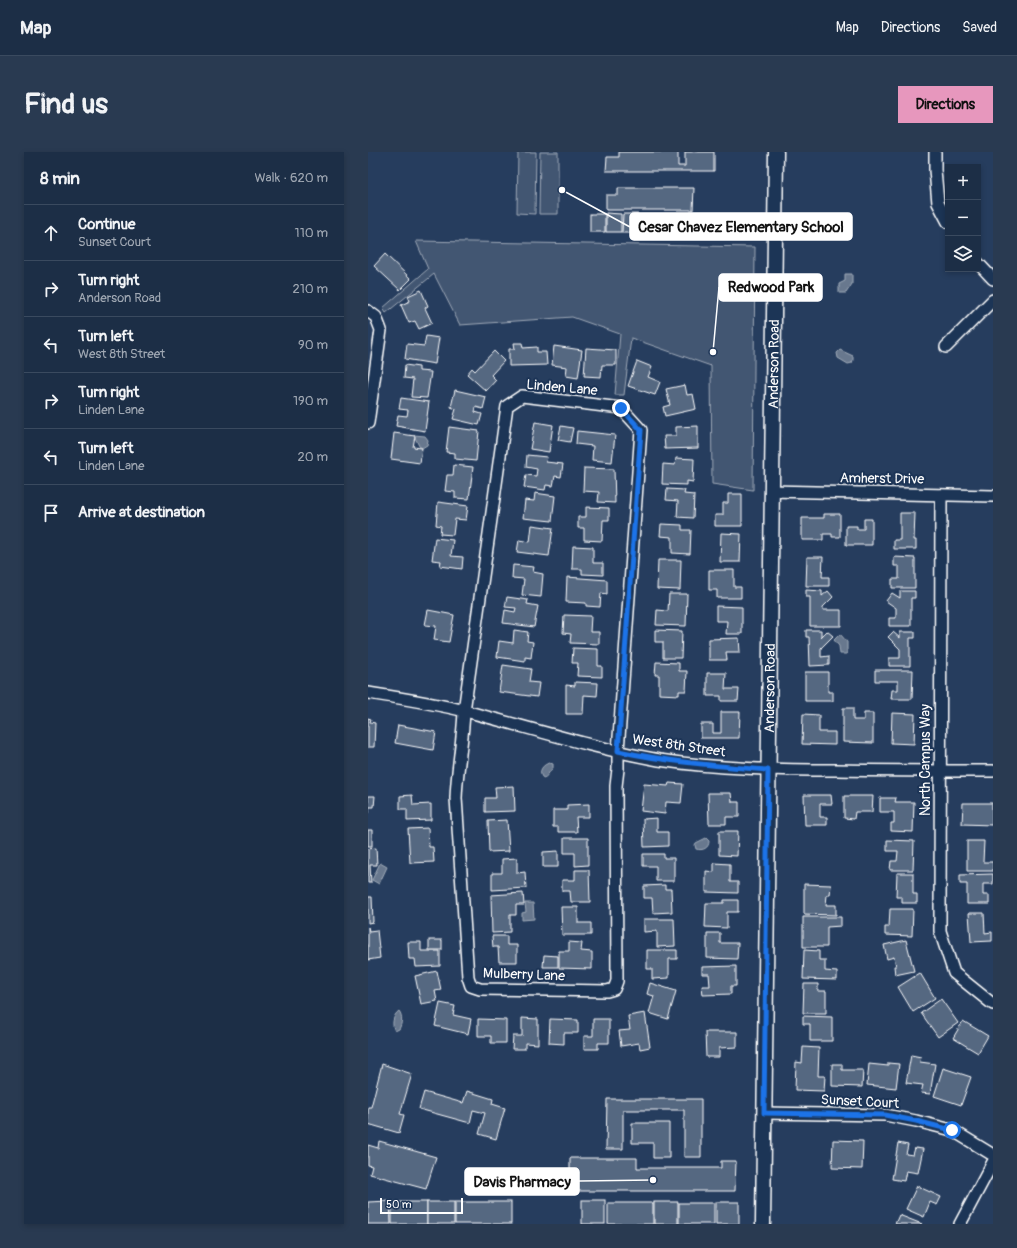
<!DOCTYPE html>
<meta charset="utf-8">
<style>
:root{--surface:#1c2e46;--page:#293a51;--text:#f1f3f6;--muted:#a0a8b3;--line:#3a4a5f;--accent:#e797bd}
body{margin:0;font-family:Pangolin,sans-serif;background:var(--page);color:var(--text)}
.controls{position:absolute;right:12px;top:12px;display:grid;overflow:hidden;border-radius:0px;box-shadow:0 2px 6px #0003}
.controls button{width:36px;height:36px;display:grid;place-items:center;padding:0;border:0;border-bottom:1px solid var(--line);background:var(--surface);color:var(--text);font:20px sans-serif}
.scale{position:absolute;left:12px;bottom:10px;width:83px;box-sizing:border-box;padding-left:4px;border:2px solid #fff;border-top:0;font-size:11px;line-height:14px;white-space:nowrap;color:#fff;-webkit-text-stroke:3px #1d3557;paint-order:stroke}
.stop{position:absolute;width:12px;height:12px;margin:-9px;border:3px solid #1a73e8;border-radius:50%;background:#fff}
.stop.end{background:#1a73e8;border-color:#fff;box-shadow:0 1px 4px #0008}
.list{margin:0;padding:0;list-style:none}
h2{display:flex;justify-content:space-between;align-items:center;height:52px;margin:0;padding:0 16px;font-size:17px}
h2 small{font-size:13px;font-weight:400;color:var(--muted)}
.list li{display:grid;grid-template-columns:26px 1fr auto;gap:12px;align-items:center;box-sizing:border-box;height:56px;padding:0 16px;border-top:1px solid var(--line)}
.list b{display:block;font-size:15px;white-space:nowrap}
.list p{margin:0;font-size:13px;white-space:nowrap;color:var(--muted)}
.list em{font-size:13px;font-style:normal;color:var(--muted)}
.icon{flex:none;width:22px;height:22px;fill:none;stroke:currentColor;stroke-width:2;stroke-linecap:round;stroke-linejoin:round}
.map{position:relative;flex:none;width:625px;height:1072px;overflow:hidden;border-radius:0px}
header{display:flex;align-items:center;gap:24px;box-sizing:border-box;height:56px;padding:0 20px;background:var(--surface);border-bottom:1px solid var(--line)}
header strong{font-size:19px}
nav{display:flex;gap:22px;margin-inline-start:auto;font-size:14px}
.intro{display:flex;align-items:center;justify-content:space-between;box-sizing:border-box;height:96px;padding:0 24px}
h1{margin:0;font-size:28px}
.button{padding:10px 18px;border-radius:0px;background:var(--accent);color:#111;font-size:14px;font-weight:700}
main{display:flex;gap:24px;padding:0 24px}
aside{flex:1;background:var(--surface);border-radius:0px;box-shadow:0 2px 6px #0003}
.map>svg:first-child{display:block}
</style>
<header>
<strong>Map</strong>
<nav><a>Map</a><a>Directions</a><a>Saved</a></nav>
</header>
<div class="intro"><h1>Find us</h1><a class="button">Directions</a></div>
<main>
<aside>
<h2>8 min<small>Walk · 620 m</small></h2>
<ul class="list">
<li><svg class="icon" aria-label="ahead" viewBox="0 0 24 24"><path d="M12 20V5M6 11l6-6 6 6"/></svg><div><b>Continue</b><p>Sunset Court</p></div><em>110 m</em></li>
<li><svg class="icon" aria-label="right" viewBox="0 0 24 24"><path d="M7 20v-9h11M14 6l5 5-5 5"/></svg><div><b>Turn right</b><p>Anderson Road</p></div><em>210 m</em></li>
<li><svg class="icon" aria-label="left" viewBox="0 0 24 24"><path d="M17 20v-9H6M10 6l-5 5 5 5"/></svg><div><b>Turn left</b><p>West 8th Street</p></div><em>90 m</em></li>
<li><svg class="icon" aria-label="right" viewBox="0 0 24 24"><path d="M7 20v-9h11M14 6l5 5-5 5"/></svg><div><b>Turn right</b><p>Linden Lane</p></div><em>190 m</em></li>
<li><svg class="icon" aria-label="left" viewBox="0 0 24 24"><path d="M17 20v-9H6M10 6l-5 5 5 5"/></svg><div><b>Turn left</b><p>Linden Lane</p></div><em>20 m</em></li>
<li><svg class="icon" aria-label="arrive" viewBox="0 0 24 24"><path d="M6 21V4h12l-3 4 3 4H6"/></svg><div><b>Arrive at destination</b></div></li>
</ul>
</aside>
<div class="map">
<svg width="625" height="1072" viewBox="0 0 625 1072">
<rect width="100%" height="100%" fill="#263d5e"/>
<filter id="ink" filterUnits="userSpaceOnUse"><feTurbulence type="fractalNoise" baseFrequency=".025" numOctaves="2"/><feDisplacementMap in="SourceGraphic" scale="8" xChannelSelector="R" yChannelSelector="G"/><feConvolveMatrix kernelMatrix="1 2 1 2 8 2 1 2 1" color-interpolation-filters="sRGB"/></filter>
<g filter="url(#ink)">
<g fill="#425672" stroke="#a0aab8">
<polygon points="150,0 168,0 167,62 149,61"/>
<polygon points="172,0 190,0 190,62 171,62"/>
<polygon points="48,89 387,95 385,338 344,332 343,214 263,186 256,243 247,243 252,182 204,165 92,173 66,122 18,161 15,156 60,117"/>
</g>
<g fill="#67788e" stroke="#a4aebb">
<polygon points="477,122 484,122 484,132 478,141 471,141 471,132 477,129"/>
<polygon points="472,198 485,204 485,208 484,211 480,212 470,206 469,201"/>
<polygon points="46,283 57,284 60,288 59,293 54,296 51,294"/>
<polygon points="472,482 479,490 479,502 472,502 471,494 466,488"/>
<path d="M182,611L185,612V616C181,619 181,623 176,626L174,625C170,619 175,612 182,611Z"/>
<path d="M338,686L341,689C341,696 335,699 328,697L327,693L328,691Z"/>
<polygon points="12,711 19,715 11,732 4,728"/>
<polygon points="157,751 165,751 166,767 154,768 154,761 158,760"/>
<path d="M31,859C35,864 34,872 31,877L27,879C23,873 25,863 31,859Z"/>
</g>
<g fill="#556781" stroke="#fff">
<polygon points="251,0 310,0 310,14 317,14 317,0 346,0 346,19 238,19 239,5 251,5"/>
<polygon points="250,36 326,36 325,58 238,58 238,43 250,43"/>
<polygon points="238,61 253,62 253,80 238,80"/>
<rect x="222" y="62" width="15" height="18"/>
<polygon points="255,62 270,62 270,81 254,81"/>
<polygon points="17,102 43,127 32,138 6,114"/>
<polygon points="53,138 60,154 57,156 64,171 51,177 47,169 41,171 33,153 42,149 40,144"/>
<polygon points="58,184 71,186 67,212 37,207 39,192 56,194"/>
<polygon points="146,191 154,191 155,196 169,195 169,200 178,200 179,213 141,214 141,197 147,197"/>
<polygon points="186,194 214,198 210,226 198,224 199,215 184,213"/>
<polygon points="218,196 248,198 248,213 234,213 233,225 216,224"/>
<polygon points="126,199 136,209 123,223 128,228 118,239 99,222 104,216 107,219"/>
<polygon points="269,209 284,215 280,225 292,230 287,243 260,234"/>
<polygon points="37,213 51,215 51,219 63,220 59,246 43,245 45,227 36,226"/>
<polygon points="317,233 319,243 325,242 328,257 297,264 295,255 302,253 298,237"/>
<polygon points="87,238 118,245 115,257 108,255 107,260 114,262 111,273 85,267 88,257 83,255"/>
<polygon points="33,246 61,250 57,279 28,274 30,263 39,264 40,258 31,257"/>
<polygon points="167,270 185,273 181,300 162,297"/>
<polygon points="193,274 205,276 202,290 190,288"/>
<polygon points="330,274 330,296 297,297 296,284 308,284 308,275"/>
<polygon points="81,275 111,279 108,309 87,307 87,301 78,300"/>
<polygon points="209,279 247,283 244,310 224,308 225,294 208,292"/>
<polygon points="26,281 47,284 45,295 54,296 52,311 23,307"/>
<polygon points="159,303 179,305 178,310 195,312 193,325 187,324 185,334 178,333 177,338 156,335 158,323 168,324 169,317 158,315"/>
<polygon points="308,306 326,307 325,330 319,329 319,333 294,332 295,312 307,313"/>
<polygon points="86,313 105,315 101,347 87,346 87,340 77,339 79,323 85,323"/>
<polygon points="216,316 246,317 247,351 230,350 231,340 215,339"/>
<polygon points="299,337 317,338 316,342 326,343 325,366 309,365 310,349 298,348"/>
<polygon points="167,341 187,344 184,369 155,366 157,348 166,349"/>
<polygon points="360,342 374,342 374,374 347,374 347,363 355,363 355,351 360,351"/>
<polygon points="70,350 100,354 98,368 87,367 85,383 72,382 73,374 68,373"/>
<polygon points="218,355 241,356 241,368 235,368 234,389 216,388 216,376 210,376 210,365 218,365"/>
<polygon points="532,361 547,361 546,388 548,388 548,397 526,397 526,388 532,388"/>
<polygon points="456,362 472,362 472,385 464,385 464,382 455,382 455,388 434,388 434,366 456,366"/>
<polygon points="496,367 504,367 504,393 478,393 478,374 489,374 489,377 496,377"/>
<polygon points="293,372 314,373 314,378 323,378 322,402 304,401 304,385 292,384"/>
<polygon points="164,373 185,376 181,404 149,400 151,388 162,390"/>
<polygon points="353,381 373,382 372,410 352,410"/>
<polygon points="67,386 85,388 83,404 95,405 94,417 72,414 73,409 64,408"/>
<polygon points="205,394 225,395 225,411 235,411 235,423 214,422 214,417 204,417"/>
<polygon points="439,405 455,405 454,425 461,425 461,434 438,434"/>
<polygon points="526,405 547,406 547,436 524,436 524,427 531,427 531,414 526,414"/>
<polygon points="290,408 313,408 312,438 289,437"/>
<polygon points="145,413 166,415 165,420 175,422 173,445 154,443 156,427 144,426"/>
<polygon points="341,418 366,418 366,435 373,435 373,446 349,446 349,438 341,438"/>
<polygon points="199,425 239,428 239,442 233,441 232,455 218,454 218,451 198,450"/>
<polygon points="438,438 454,439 454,444 460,439 465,445 455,455 455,458 473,458 473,474 442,474 442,445 438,445"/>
<polygon points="532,439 547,439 547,446 543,446 543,474 521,474 521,466 528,466 528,456 518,449 524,441 532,446"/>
<polygon points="301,442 319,442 318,474 288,473 289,458 300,459"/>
<polygon points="139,445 160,448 159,452 170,454 166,475 135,471 137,458 147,460 148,456 137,455"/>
<polygon points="348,454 374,455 374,482 358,482 359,469 348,469"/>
<polygon points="60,458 86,463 81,490 66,488 68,474 57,473"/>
<polygon points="196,463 223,464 222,480 231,480 231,492 202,491 203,482 195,481"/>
<polygon points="146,478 160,480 159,489 165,490 163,506 157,505 157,509 129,505 131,489 145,491"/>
<polygon points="287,478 314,479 313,506 295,506 295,490 287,490"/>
<polygon points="438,478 453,478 453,485 459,479 465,484 453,496 453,505 461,504 461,513 442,514 441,485 438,485"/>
<polygon points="525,480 532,486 532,480 547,480 547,486 542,486 542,514 521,514 521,506 532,506 532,497 520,485"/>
<polygon points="371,486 372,500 358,500 359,508 341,508 341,487"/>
<polygon points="205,496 230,497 230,514 234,514 234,525 209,524 210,511 204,511"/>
<polygon points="288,510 311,511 311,519 319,519 318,539 311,539 311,543 291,542 291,523 287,523"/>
<polygon points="135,513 163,517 161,530 171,531 169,545 131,540"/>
<polygon points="507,518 545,518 544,547 523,547 524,538 530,538 530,529 507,529"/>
<polygon points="437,520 460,520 460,540 465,540 465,549 437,549"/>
<polygon points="339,521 358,521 357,537 371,537 370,549 353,549 353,544 339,544"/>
<polygon points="207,530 230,531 229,544 216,543 215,562 198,562 198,533 207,534"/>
<polygon points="475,556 485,556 485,568 496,568 496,561 505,561 505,591 475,590"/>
<polygon points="353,560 372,560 371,586 333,586 333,572 345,572 345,581 353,581"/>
<polygon points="524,561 547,562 546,592 523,591"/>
<polygon points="435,562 451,563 451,580 467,580 467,593 434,592"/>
<polygon points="0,566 3,567 2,570 7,571 6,595 0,595"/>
<polygon points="30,573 68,580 65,598 27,591"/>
<polygon points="301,631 315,632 313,651 298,650 297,662 273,659 276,632 300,634"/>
<polygon points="146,634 147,659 117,660 117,646 128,646 127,635"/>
<polygon points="340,641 363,641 364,650 371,650 371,665 358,665 358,672 341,672"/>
<polygon points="44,643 45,653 63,652 63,668 39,669 39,657 32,657 32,644"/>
<polygon points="436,643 463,643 464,652 452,652 452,665 459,665 459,673 437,673"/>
<polygon points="0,644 7,644 6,655 1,655 1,661"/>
<polygon points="476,644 505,644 504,660 487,660 486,667 476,666"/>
<polygon points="512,646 528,646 527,650 546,650 545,680 523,679 523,671 526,671 526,660 512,660"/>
<polygon points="595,651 624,651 624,673 594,672"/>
<polygon points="221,652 221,665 208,665 209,680 190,680 190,675 185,675 185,658 199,658 199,653"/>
<polygon points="289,666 289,680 300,680 300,694 276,695 275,667"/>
<polygon points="139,668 141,699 121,700 120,669"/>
<polygon points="60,676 61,695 65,695 66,710 42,711 40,677"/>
<rect x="0" y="678" width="4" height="16"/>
<polygon points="351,679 370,679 369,704 351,703"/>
<polygon points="196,686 220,686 220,713 207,714 207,701 196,701"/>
<polygon points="519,688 546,689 545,718 522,718 523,709 529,709 530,699 519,699"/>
<polygon points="599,689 616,689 615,710 625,710 625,719 599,719"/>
<polygon points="8,696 9,713 2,713 3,731 0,731 0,697"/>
<polygon points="190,699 190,715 175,715 175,700"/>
<polygon points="275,702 296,702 296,706 306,706 306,729 288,729 288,714 275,714"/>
<polygon points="149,706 149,721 157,720 158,736 124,738 124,721 134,721 134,707"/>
<polygon points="346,711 362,712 362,730 370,730 370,741 338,740 338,719 346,720"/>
<polygon points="207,718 221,718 222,750 203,750 202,739 194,739 194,728 207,728"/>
<polygon points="529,721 545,721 545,742 549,742 549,751 534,751 534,745 528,745"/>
<polygon points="625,722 625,732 615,732 615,743 621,743 621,752 599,752 599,732 592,732 592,723"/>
<polygon points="436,732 463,733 462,743 459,743 458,753 468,753 468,763 436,762"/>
<polygon points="297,733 297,737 303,737 304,760 285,761 284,746 276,746 276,734"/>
<polygon points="155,741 156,753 148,753 148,763 142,763 142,780 124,781 123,743"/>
<polygon points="0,745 4,745 5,770 0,771"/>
<polygon points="356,748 370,748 370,760 359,760 359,776 337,775 338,751 356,751"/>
<polygon points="193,755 210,755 210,771 223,771 223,783 194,783"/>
<polygon points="522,757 545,757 544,784 517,783 517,775 521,775"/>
<polygon points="601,761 616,761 617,781 624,780 624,789 603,790"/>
<polygon points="435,765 473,765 473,774 459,775 459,795 435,795"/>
<polygon points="276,767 306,767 307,794 289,795 289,779 276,780"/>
<polygon points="0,775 1,779 9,778 12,806 0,808"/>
<polygon points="339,781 352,781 352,791 370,791 369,807 339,806"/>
<polygon points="124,784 139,784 139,793 149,793 149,810 131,810 130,795 125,795"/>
<rect x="61" y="788" width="13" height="10"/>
<polygon points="538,788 546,819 527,823 526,814 528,814 526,805 519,807 516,793"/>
<polygon points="40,790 53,790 53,799 72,799 72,814 48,815 47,807 41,807"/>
<polygon points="201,790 214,791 213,799 224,800 224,817 191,816 191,799 201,799"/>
<polygon points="279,798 309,798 309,807 301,807 301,826 284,827 284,817 279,817"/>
<polygon points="436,798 451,799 451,808 457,808 457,819 469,820 469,828 435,827"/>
<polygon points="176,803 190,804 190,815 175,815"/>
<polygon points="368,814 368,834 363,834 363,842 335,843 334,834 342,834 341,822 334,822 334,815"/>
<polygon points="69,819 73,838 67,839 69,849 53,852 47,824"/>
<polygon points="552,821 567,846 545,860 530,835"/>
<polygon points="282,831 308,839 300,867 281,861 286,844 279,842"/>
<polygon points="436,832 450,832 450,839 458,839 458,861 435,861"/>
<polygon points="573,847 590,871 570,885 553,861"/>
<polygon points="72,851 87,854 85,863 103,867 100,882 67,874"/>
<polygon points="277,861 282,895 272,897 271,891 253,894 251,879 262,878 260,864"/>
<polygon points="435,864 464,865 464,889 442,889 442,872 435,872"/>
<polygon points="154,866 170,867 170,892 157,891 157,897 144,897 145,884 154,884"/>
<polygon points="110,867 138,868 138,891 123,891 123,884 110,884"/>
<polygon points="182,867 210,868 210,881 196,881 196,892 181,891"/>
<polygon points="225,867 241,867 241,891 230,891 230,897 216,897 216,884 225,884"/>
<polygon points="595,869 620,884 610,901 585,886"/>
<polygon points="337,880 369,880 369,895 351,896 351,905 338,905"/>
<polygon points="435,895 451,896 450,924 457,924 456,939 427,938 428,910 434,911"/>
<polygon points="543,903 553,905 552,910 567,912 562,942 553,941 555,933 538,931"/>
<polygon points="520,911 531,912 528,936 499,933 501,912 520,914"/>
<polygon points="14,912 44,922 32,962 36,963 31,981 0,972 0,955 3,955"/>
<polygon points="464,912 474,912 474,918 495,918 494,935 464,934"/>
<polygon points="575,916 603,925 593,953 566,944"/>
<polygon points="99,939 125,947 124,952 137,956 128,987 111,982 117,961 105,958 102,971 51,957 56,940 95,951"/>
<polygon points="239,947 333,947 333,1005 316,1005 316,958 255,958 255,997 238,997"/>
<polygon points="264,971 301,971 301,1006 285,1006 285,991 264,991"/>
<polygon points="465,988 495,989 494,1017 464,1016"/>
<polygon points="11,989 68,1005 58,1037 2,1022 4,1014 0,1013 0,993 10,996"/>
<polygon points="530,991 540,993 538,1002 545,1003 547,996 555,997 550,1021 538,1019 536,1029 524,1027"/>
<polygon points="202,1006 269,1006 269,1016 353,1016 353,1009 368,1009 367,1039 202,1039"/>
<polygon points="549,1034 573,1045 569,1053 562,1050 556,1065 538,1057"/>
<rect x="214" y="1048" width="23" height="24"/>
<polygon points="22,1049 23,1072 0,1072 0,1050"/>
<rect x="24" y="1050" width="35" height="22"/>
<rect x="59" y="1050" width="27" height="22"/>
<rect x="87" y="1050" width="56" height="22"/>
<rect x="286" y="1050" width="24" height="22"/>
<rect x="348" y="1050" width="23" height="22"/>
<rect x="240" y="1051" width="45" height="21"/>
<rect x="311" y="1051" width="35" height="21"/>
<polygon points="531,1063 554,1072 527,1072"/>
</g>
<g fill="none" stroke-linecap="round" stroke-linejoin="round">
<g stroke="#fff" stroke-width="14">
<g id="minor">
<polyline points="567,0 567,18 570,51 580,70"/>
<polyline points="610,111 625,127"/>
<polyline points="0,159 8,165 13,178 0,271"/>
<polyline points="578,195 625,148"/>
<path d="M154,244L253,256L273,278L250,599V617L248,634L249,829L246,837L239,839L112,837L103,834L100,825L88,646C89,616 95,588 96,559L139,254Z"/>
<polyline points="403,339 625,344"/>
<polyline points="573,343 572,779 586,821 622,850 625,852"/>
<path d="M0,541C32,546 65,551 97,559C162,576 225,596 291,608C350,617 410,618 469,618C521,619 573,619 625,619"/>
<polyline points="396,961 517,963 548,969 584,978 625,1003"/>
<polyline points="592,1072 625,1010"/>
</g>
</g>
<g stroke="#fff" stroke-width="17">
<g id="major">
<path id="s1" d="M395,1072L408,0"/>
</g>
</g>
<use href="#minor" stroke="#1d3557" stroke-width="11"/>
<use href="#major" stroke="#1d3557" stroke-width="14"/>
</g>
</g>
<g fill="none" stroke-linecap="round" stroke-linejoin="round" filter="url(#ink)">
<path stroke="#1a73e8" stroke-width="5" d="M253,256L273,278L250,599C301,610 348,614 400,618L396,961L517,963L548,969L584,978"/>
</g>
<g text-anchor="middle" stroke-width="4" stroke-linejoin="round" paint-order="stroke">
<g font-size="14" fill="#fff" stroke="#1d3557">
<text dy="5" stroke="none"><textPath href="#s1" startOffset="860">Anderson Road</textPath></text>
<text transform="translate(194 235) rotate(5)" y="5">Linden Lane</text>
<text transform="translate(514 326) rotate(1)" y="5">Amherst Drive</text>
<text dy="5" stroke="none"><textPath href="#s1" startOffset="536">Anderson Road</textPath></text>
<text transform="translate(311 593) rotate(8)" y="5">West 8th Street</text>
<text transform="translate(557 608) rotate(-90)" y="5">North Campus Way</text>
<text transform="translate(156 822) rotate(2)" y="5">Mulberry Lane</text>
<text transform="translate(492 949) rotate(3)" y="5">Sunset Court</text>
</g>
</g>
<path fill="none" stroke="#fff" stroke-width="1.5" d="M194 38L262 75M345 200L351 135M285 1028L211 1029"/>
<g fill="#fff" stroke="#1d3557" stroke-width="1.5">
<circle cx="194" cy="38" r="4"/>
<circle cx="345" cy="200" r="4"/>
<circle cx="285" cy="1028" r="4"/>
</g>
<g fill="#fff" stroke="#fff" stroke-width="1.5">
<rect x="262" y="61" width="222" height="27" rx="4"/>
<rect x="351" y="122" width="103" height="27" rx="4"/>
<rect x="97" y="1016" width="114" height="27" rx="4"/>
</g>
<g font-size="15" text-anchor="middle" font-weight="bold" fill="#111">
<text x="373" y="80">Cesar Chavez Elementary School</text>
<text x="403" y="140">Redwood Park</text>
<text x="154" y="1035">Davis Pharmacy</text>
</g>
</svg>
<div class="controls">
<button>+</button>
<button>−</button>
<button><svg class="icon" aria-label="layers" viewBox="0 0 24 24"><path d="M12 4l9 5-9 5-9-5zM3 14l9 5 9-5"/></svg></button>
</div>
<div class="scale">50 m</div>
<div class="stop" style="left:584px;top:978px"></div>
<div class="stop end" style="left:253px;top:256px"></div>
</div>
</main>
